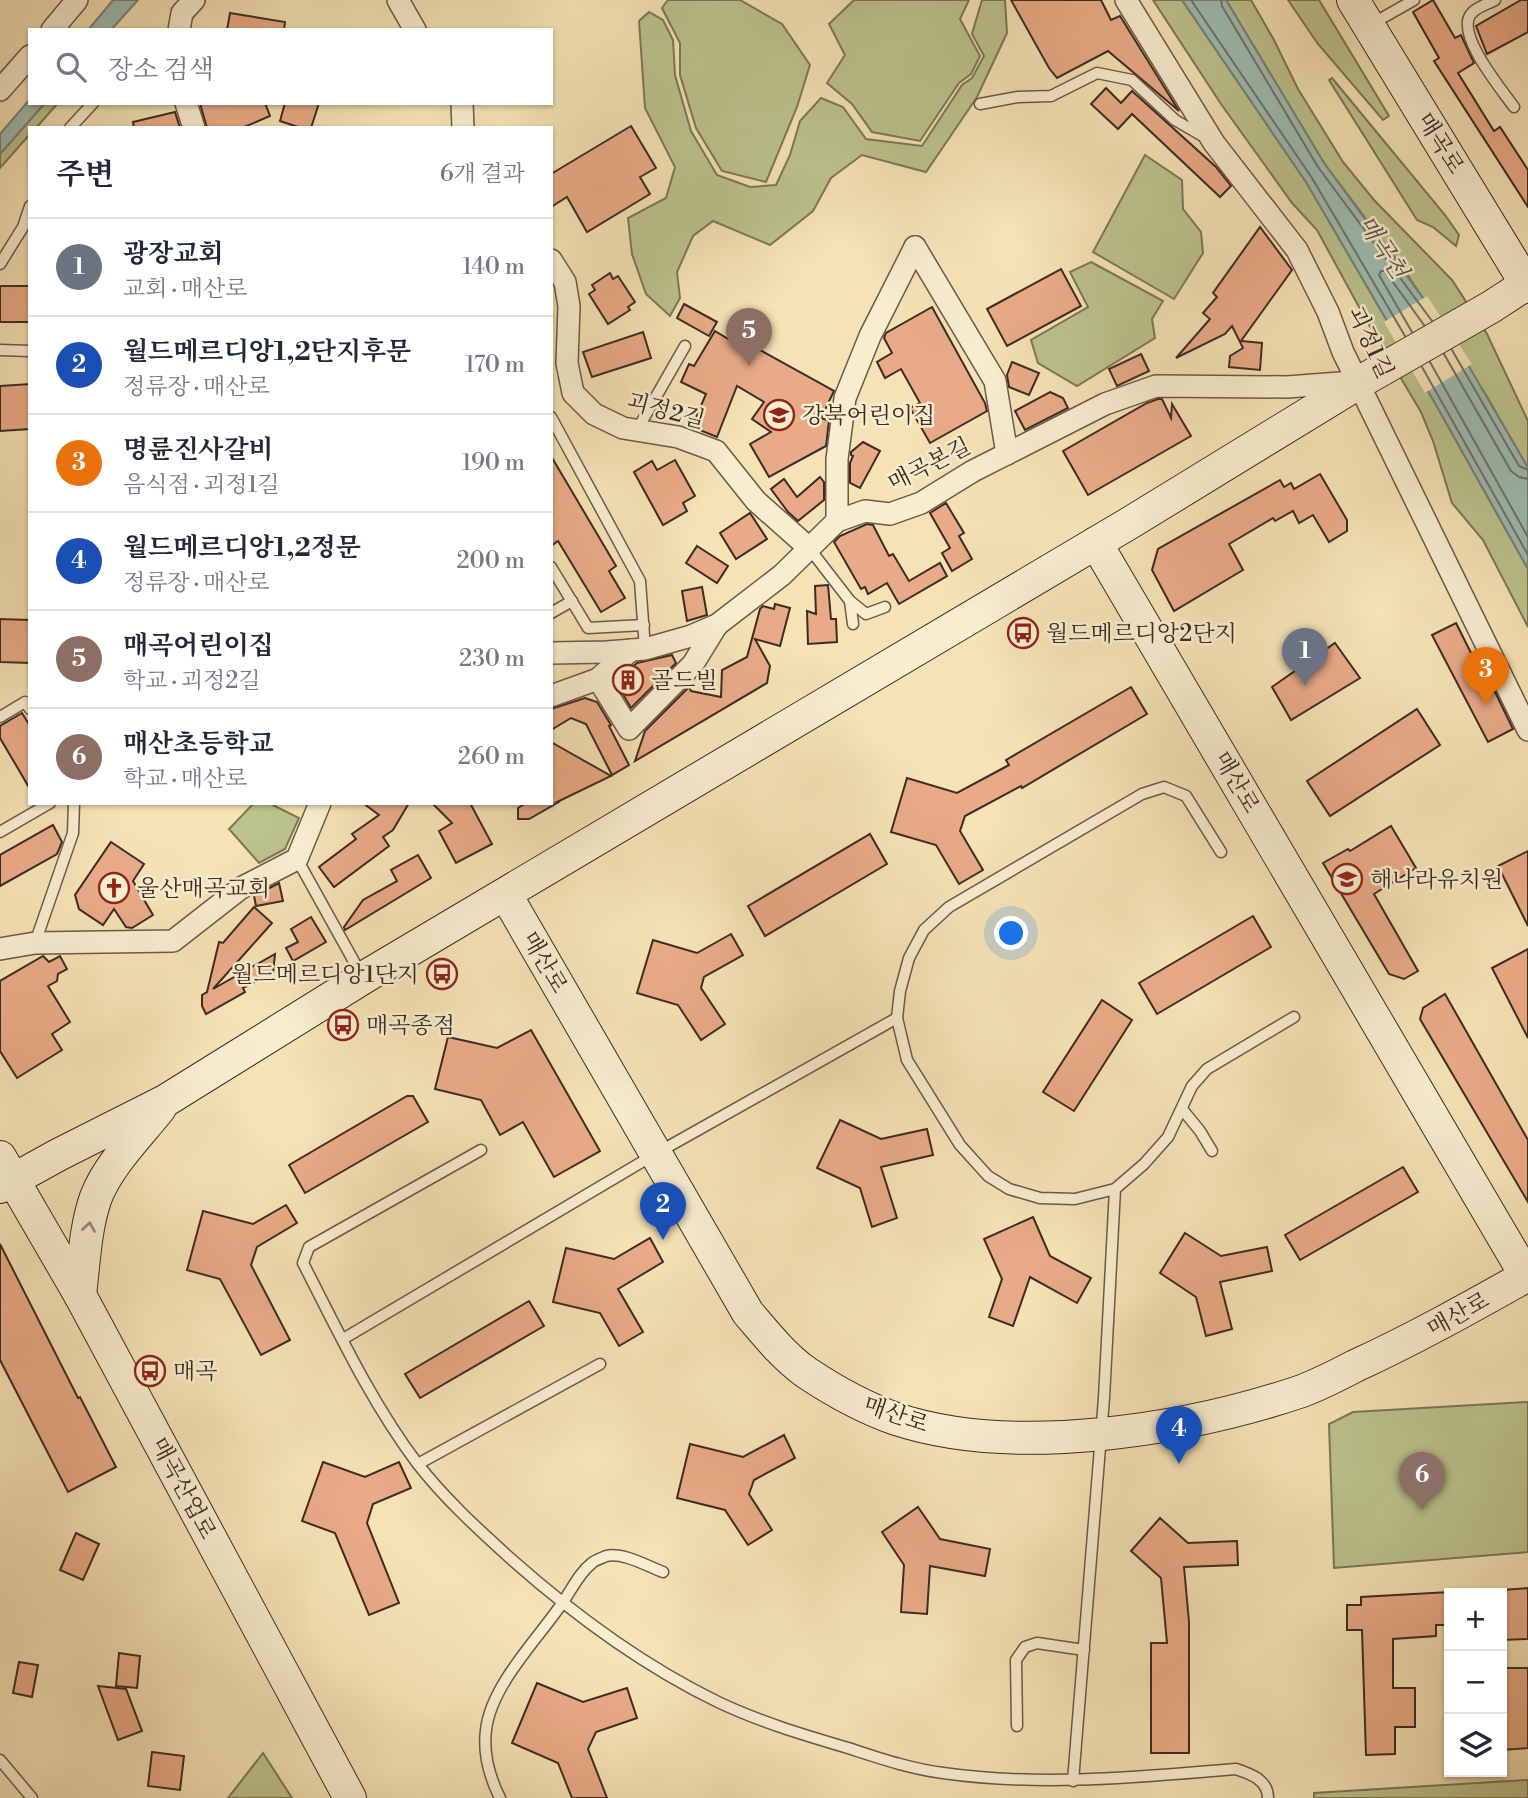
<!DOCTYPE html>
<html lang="ko">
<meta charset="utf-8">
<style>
:root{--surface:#fff;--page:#f6f6f7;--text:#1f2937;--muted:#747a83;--line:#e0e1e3;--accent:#1a73e8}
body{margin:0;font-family:"Libre Bodoni","Noto Serif KR",serif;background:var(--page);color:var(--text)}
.controls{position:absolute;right:21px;bottom:21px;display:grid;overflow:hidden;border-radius:0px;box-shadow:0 2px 5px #0004}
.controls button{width:63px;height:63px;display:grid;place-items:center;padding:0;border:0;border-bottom:2px solid var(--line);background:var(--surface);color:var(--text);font:35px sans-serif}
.you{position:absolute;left:1012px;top:934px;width:24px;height:24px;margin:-18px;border:5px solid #fff;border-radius:50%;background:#1a73e8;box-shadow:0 0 0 10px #1a73e833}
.badge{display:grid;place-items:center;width:46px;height:46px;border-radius:50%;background:var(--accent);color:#fff;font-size:23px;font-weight:700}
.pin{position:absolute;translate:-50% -58px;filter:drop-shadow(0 2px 4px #0008)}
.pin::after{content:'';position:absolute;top:37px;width:24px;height:21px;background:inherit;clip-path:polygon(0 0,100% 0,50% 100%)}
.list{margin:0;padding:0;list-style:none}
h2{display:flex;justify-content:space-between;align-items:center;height:91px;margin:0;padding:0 28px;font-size:30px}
h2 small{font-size:23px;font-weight:400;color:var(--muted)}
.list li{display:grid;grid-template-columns:46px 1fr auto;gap:21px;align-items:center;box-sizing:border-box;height:98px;padding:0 28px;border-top:2px solid var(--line)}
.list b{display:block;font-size:26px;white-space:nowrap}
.list p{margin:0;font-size:23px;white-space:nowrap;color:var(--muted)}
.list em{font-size:23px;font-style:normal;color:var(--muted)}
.icon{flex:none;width:38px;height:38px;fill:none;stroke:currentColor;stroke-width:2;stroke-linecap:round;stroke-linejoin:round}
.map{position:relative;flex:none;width:1528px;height:1798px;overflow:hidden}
.search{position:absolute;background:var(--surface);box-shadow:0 2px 5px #0004;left:28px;top:28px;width:525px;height:77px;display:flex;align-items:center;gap:18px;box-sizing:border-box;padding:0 24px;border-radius:0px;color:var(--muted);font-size:26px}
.panel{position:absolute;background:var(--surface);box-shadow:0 2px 5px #0004;left:28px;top:126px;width:525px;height:679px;border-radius:0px}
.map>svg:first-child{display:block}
</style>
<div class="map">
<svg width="1528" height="1798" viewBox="0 0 1528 1798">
<rect width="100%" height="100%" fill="#f5e3b5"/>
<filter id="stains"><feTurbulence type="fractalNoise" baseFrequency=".00286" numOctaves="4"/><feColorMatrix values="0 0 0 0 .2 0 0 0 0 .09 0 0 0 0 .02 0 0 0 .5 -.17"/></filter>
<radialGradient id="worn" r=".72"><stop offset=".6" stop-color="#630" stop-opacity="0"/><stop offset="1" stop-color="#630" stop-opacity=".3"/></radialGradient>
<g fill="#bcc38d" stroke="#7c7758" stroke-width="2">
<polygon points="668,0 740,0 782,24 810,65 797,107 766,182 722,171 696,128 680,75 680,43 662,8"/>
<polygon points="854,0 969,0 960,19 980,56 971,74 959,83 920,141 872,132 852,104 827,83 845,55 829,24"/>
<polygon points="982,0 1005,0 1007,33 977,97 926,172 862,155 831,178 813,211 770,245 713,221 693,236 677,272 680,298 670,316 646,294 632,254 628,218 666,198 675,167 645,108 639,21 649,12 663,20 673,40 675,75 691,131 717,175 750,187 776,185 790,155 800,121 821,98 843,107 866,139 922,146 962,85 972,78 984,56 972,34"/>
<polygon points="1153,0 1182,0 1306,182 1435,403 1528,569 1528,627 1483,540 1452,503 1433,441 1421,412 1365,318 1317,230 1292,203 1221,104"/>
<polygon points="1226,0 1251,0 1274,40 1298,89 1343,162 1374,200 1452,280 1487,334 1528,421 1528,468 1486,395 1405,271 1324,163"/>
<polygon points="1288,0 1319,0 1389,116 1383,120 1318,44"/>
<polygon points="1332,78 1445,215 1459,235 1456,246 1433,227 1417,220 1329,80"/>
<polygon points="45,103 58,103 36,128 30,128 30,134 0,168 0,154"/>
<polygon points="1145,155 1182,180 1183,209 1201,232 1203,253 1174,299 1093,252"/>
<polygon points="1091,262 1163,301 1152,319 1155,338 1077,386 1038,363 1031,340 1088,307 1070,272"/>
<polygon points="254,803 269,803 299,818 285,849 259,863 229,829"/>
<polygon points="1528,1402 1528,1552 1334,1568 1329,1424 1353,1412"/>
<polygon points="263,1753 292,1798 228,1798"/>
<polygon points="1528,1780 1528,1798 1314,1798 1314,1793"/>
</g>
<g fill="#9dbdb2" stroke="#778378" stroke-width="2">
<polygon points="113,0 138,0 111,30 88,30"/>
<polygon points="1182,0 1226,0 1324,163 1453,339 1528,468 1528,569 1435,403 1306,182"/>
<polygon points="30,99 30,103 45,103 0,154 0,134"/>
</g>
<polygon fill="#f5e3b5" points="1427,296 1472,364 1425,393 1384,322"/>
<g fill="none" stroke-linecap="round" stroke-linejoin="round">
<g stroke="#6d746a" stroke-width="2">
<polyline points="1191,0 1312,178 1405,336"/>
<polyline points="1221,0 1222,6 1318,167 1432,321"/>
<polyline points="1412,332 1379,275 1381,271 1385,271 1424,325"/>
<polyline points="1452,350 1519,466 1528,470"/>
<polyline points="1444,354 1511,471 1519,477 1528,479"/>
<polyline points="1430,362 1528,537"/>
<polyline points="1422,367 1528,555"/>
</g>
</g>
<g fill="#e9ab87" stroke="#3d2b22" stroke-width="2">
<polygon points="1011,0 1101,0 1111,20 1120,16 1179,111 1108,51 1057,78 1049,68"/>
<polygon points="1433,0 1455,38 1461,35 1474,63 1458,73 1494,131 1500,127 1528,170 1528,207 1434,61 1439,58 1413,12"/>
<polygon points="1521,0 1528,0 1528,32 1487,54 1476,26"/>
<polygon points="230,13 285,22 284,30 227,30"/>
<polygon points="1106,88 1121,103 1132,91 1216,167 1231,186 1220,197 1132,114 1118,129 1091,104"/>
<polygon points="200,103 265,103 270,116 242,128 207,128"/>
<polygon points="285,103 319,103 311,128 301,128 280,121"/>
<polygon points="175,112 180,128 134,128 133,122"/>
<polygon points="631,126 656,168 640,177 650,194 587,232 567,197 551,207 551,174"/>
<polygon points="1260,227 1292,270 1241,341 1262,343 1260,370 1229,367 1230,356 1243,348 1232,326 1225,334 1176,358 1210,319 1203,313 1217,297 1213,293"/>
<polygon points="1061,269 1081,306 1007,346 987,309"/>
<polygon points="610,273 613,279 618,276 635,302 628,307 630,310 608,324 589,294 595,290 592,285"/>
<rect x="0" y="286" width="30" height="36"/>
<polygon points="684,304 717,322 709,336 677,318"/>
<polygon points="932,307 985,403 987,411 930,443 910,408 920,403 901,369 885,378 877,362 892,353 884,338 886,333"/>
<polygon points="715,331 738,345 742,340 834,391 821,418 829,421 826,446 769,477 750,444 771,432 752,419 764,402 737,386 717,437 692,427 706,394 681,382 689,364 694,366"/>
<polygon points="643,332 651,358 592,377 583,352"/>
<polygon points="1141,354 1149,371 1117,386 1109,369"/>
<polygon points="1012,362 1039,373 1029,395 1009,387 1007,375"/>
<polygon points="30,384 30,429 0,431 0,386"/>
<polygon points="1050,392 1063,398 1068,408 1025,430 1015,411"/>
<polygon points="1158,399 1162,399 1171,418 1172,404 1191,436 1088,495 1063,451 1147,403"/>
<polygon points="863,442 880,451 860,488 850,483 850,463 853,456 851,455 851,452"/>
<polygon points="551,456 616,566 609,571 625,598 601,612 558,541 551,546"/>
<polygon points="675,460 695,496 683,503 687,511 663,525 634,472 652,461 657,470"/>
<polygon points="1320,474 1347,520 1347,531 1329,542 1313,515 1299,523 1293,511 1275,521 1273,518 1229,544 1243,570 1174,611 1152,570 1158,549 1280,480 1284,487 1291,483 1294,489"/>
<polygon points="820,477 824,482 824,500 798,521 788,512 771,489 784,479 797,497"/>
<polygon points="946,503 964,533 959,536 972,559 952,571 942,553 950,548 930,513"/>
<polygon points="750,513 767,539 736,559 720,533"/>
<polygon points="867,524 873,525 889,556 893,554 909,581 940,563 947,576 899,604 887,583 868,594 865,587 861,589 834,542 840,536"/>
<polygon points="697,546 728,566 717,583 686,563"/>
<polygon points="828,585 831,619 836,619 837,642 808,644 807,611 816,614 815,586"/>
<polygon points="702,587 707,615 687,621 682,591"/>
<polygon points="775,604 790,608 780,646 755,639 770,666 767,683 635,761 645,731 689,687 691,691 721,697 722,670 747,657 760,609 763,606 774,609"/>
<polygon points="0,619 30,620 30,663 0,662"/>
<polygon points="1456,623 1480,671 1484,669 1513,729 1488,742 1432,635"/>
<polygon points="1335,643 1360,678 1291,720 1272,687"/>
<polygon points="672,655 676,663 631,708 617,684 618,679 637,663"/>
<polygon points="1131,687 1147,714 1022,788 1021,786 965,816 960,831 983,870 959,884 936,845 891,832 907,778 957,793 1009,765 1006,760"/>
<polygon points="585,698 597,702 611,725 609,726 629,765 612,775 586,724 571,718 551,730 551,709"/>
<polygon points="1417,709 1440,745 1330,816 1307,781"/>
<polygon points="22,713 30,726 30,789 0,738 0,726"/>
<polygon points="551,742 611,776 555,803 557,803 529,819 518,819 518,808 526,803 551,803"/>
<polygon points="363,803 409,803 393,830 383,837 389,846 334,887 319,867 356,839 352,834 379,815"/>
<polygon points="432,803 470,803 492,844 456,863 439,831 452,823"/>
<polygon points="53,825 62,842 57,854 0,886 0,855"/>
<polygon points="1391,826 1416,868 1374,894 1418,971 1404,979 1389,974 1323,863 1348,849 1350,851"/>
<polygon points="870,834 887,864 765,936 748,906"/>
<polygon points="111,842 144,864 133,881 153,915 132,928 126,927 114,909 103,925 79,909 75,895"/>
<polygon points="1528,851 1528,926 1498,866"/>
<polygon points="418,855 431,878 345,930 344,927 363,900 397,881 391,870"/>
<polygon points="279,883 283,901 256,906 254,896"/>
<polygon points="254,907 272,923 213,989 275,954 273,973 243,988 245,992 206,1014 202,1006 202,995 207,992 219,942 223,943"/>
<polygon points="1253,916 1271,947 1157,1014 1139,983"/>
<polygon points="311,917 326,942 293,961 286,948 298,942 291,929"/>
<polygon points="731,934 743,955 704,977 701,988 725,1024 701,1040 678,1005 637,993 653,940 697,953"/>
<polygon points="1528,949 1528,1038 1492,968"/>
<polygon points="43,956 49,962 60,956 67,969 58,974 57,981 48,986 70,1022 52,1034 62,1050 17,1078 0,1051 0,981"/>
<polygon points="1445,994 1528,1140 1528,1202 1420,1019 1423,1008"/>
<polygon points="1102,1000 1132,1020 1074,1111 1043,1092"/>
<polygon points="531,1030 600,1151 554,1177 523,1122 500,1135 481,1100 435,1089 448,1037 497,1048"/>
<polygon points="407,1096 413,1096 428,1122 305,1193 289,1165"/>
<polygon points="840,1120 881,1139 927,1129 933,1155 881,1167 897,1218 872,1227 860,1188 817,1168"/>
<polygon points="1403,1167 1418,1192 1300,1260 1285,1235"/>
<polygon points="286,1205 297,1223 257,1247 251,1265 290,1340 261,1355 220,1279 187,1270 203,1211 253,1224"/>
<polygon points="1033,1217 1050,1256 1091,1278 1077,1303 1030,1277 1013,1326 989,1317 1002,1279 984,1239"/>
<polygon points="1185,1233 1221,1256 1267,1247 1272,1271 1220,1282 1232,1329 1206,1336 1196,1297 1160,1273"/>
<polygon points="650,1238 663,1262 618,1289 643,1332 619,1346 600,1313 553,1302 566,1248 614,1259"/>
<polygon points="0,1244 78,1398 80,1397 116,1467 68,1492 0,1360"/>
<polygon points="529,1301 544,1326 420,1398 405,1374"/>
<polygon points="784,1435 795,1458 754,1480 749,1494 772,1530 748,1545 725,1510 677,1498 690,1444 743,1457"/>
<polygon points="323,1462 365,1477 399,1462 411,1488 373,1504 367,1523 399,1603 369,1615 335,1533 302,1521"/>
<polygon points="918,1507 940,1539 990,1549 985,1576 930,1566 927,1614 901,1612 904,1565 882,1532"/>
<polygon points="1160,1518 1188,1543 1237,1541 1238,1565 1184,1567 1189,1622 1189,1753 1151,1753 1151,1643 1167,1643 1161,1578 1131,1551"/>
<polygon points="76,1533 99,1544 83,1580 60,1570"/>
<polygon points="1528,1588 1528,1639 1502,1640 1502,1590"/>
<polygon points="1449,1592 1449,1625 1436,1625 1436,1636 1393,1639 1393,1688 1415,1688 1415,1727 1395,1727 1395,1754 1366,1755 1362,1630 1347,1630 1347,1605 1361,1605 1361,1597"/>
<polygon points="119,1653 140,1656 137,1688 116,1686"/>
<polygon points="19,1662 38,1665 32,1697 13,1693"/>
<polygon points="1502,1668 1528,1668 1528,1748 1502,1750"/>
<polygon points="537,1683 583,1702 627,1688 637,1718 596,1732 588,1749 607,1798 572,1798 558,1763 512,1743"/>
<polygon points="98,1686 126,1689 142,1731 118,1740"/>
<polygon points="152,1752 184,1756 180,1790 148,1786"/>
</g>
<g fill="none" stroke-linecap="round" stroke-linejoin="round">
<g stroke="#6b5947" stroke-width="13">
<g id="lane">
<path d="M1495,0C1488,4 1476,7 1471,14C1455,34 1502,90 1514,107"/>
<polyline points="1370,25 1414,0"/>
<polyline points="980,104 1018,97 1051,96 1097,73 1132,80 1175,120 1206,138"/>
<polyline points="70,128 93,103"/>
<polyline points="0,264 23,227 30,206"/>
<polyline points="0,350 30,351"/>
<polyline points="551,417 640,581 645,649"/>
<polyline points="637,430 685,346"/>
<polyline points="809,548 850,601 866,614 885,607"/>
<polyline points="551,567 588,628 644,625"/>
<polyline points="850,601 853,624"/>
<polyline points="551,613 572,601"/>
<polyline points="0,717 25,702 30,709"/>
<polyline points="0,832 50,803"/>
<polyline points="1221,852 1186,796 1164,787 1142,794 949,907 924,930 909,958 900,991 897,1018 907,1060 960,1145 988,1176 1009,1189 1040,1198 1075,1199 1115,1189 1144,1164 1168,1137 1192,1086 1207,1069 1294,1017"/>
<polyline points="297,859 362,976"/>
<polyline points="35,943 73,833 74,803"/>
<polyline points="1182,1109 1200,1131 1212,1151"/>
<path d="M481,1150L309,1247L303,1263C338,1331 371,1402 417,1463C444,1498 478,1529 510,1558C573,1614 642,1665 718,1702C760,1722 804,1735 848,1748C879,1758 911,1769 943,1773C1041,1787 1139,1777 1236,1769C1251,1774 1268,1780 1268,1798"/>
<polyline points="343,1339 657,1153 897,1018"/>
<polyline points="418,1464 600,1364"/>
<polyline points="1017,1726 1016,1660 1025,1647 1037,1643 1084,1650"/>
<polyline points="0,1760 32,1798"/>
<polyline points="1073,1781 1104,1398 1115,1189"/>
<path d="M500,1798C490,1778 483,1754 486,1730C491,1685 538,1639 563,1602C572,1589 579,1573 592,1563C595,1560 602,1558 606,1556C623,1552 647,1566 663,1572"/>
</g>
</g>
<g stroke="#6b5947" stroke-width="24">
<g id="street">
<polyline points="398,0 415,30"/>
<polyline points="1126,0 1214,143 1297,250 1328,312 1343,352 1528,730"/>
<polyline points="52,30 77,0"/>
<polyline points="179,30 182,13 194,0"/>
<polyline points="0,90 30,56"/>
<polyline points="186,103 194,128"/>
<polyline points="462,103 463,128"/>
<polyline points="915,247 995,381 1007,454"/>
<polyline points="551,260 565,282 569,306 567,363 573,393 594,414 623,428 678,437 716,451 756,501 809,548"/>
<polyline points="837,521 837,459 845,398 870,336 915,247"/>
<polyline points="551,653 607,652 645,649 691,636 717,625 782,575 837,521 865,511 890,514 921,503 973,471 1105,404 1156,386 1287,387 1353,382"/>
<polyline points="598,679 629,729 693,664 717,625"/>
<polyline points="551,696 598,679 631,650"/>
<polyline points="0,949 35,943 173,941 241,888 297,859 320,803"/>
</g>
</g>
<g stroke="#3d2b22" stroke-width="34">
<g id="secondary">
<polyline points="1353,0 1528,287"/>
<polyline points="1096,543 1526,1276"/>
<path d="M506,895L748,1313C766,1334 784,1357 807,1373C834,1391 865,1408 896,1419C1014,1458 1187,1430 1302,1391C1320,1384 1338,1375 1355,1366C1414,1339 1471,1307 1528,1275"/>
<polyline points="0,1157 80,1295 350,1798"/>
<polyline points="0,1187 58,1155 165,1101 363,978 1128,524 1360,382 1491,307 1528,283"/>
<path d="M80,1295C84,1263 85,1228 96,1197C109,1164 138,1136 160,1108"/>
</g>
</g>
<use href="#lane" stroke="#f8edcf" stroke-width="10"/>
<use href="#street" stroke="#f8edcf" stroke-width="21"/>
<use href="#secondary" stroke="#f8edcf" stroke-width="32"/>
</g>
<defs><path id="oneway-chevron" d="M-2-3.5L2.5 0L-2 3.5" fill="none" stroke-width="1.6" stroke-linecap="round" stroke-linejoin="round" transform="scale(1.75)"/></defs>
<use stroke="#9a8c78" href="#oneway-chevron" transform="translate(89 1227) rotate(-81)"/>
<defs>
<g id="school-ring" transform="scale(1.575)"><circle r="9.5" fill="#f8edcf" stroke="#8f2418" stroke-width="1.5"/><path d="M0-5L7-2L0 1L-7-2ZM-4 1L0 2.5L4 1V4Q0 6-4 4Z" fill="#8f2418"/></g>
<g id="bus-ring" transform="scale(1.575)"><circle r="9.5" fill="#f8edcf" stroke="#8f2418" stroke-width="1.5"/><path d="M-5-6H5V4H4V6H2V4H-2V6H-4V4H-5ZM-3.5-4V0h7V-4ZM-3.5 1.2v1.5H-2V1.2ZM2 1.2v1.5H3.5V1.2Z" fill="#8f2418"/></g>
<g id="building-ring" transform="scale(1.575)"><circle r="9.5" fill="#f8edcf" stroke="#8f2418" stroke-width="1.5"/><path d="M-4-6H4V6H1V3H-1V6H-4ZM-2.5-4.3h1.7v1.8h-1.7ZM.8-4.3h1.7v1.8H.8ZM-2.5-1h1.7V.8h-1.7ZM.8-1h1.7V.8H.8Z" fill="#8f2418"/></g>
<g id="church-ring" transform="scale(1.575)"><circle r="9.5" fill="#f8edcf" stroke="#8f2418" stroke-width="1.5"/><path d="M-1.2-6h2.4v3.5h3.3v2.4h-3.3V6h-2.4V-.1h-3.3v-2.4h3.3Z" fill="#8f2418"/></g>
</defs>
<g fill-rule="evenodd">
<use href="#school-ring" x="779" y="415"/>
<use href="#bus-ring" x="1023" y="633"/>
<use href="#building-ring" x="628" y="680"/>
<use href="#school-ring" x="1347" y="879"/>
<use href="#church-ring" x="114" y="888"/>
<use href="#bus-ring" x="442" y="974"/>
<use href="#bus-ring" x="343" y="1025"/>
<use href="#bus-ring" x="150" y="1371"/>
</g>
<g text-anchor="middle" stroke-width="5" stroke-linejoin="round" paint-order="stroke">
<g font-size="23" fill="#3d2b22" stroke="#f8edcf">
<text transform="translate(1441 143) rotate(58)" y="8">매곡로</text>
<text transform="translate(1371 342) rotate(65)" y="8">괴정1길</text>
<text transform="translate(666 410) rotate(15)" y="8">괴정2길</text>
<text transform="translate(929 464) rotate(-27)" y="8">매곡본길</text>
<text transform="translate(1237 782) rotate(60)" y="8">매산로</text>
<text transform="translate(545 962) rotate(60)" y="8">매산로</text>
<text transform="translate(1458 1314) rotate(-29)" y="8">매산로</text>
<text transform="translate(896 1414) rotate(19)" y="8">매산로</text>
<text transform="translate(184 1488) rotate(62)" y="8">매곡산업로</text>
</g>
<g font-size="23" fill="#3d2b22" stroke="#f8edcf" text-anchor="start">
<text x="802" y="423">강북어린이집</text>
<text x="1046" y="641">월드메르디앙2단지</text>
<text x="651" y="688">골드빌</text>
<text x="1370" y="887">해나라유치원</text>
<text x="137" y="896">울산매곡교회</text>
<text x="419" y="982" text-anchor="end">월드메르디앙1단지</text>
<text x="366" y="1033">매곡종점</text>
<text x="173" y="1379">매곡</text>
</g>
<g font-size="24" font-style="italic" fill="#555046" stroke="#f8edcf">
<text transform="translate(1383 247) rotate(57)" y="8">매곡천</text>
</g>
</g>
<rect width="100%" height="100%" filter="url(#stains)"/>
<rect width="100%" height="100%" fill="url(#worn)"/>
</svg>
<div class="controls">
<button>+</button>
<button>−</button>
<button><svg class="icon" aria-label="layers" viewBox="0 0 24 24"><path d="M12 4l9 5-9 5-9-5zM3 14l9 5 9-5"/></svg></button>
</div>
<div class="you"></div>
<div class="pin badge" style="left:1305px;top:686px;background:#6b7280">1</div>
<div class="pin badge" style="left:663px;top:1240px;background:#1a4fb4">2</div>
<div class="pin badge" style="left:1486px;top:705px;background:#e8710a">3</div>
<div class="pin badge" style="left:1179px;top:1464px;background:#1a4fb4">4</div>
<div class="pin badge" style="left:749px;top:366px;background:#8d6e63">5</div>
<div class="pin badge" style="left:1422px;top:1510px;background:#8d6e63">6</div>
<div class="search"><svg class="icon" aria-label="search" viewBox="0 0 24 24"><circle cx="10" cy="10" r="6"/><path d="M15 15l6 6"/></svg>장소 검색</div>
<section class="panel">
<h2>주변<small>6개 결과</small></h2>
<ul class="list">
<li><span class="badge" style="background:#6b7280">1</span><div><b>광장교회</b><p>교회 · 매산로</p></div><em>140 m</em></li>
<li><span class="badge" style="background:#1a4fb4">2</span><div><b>월드메르디앙1,2단지후문</b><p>정류장 · 매산로</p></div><em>170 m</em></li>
<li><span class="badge" style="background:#e8710a">3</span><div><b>명륜진사갈비</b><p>음식점 · 괴정1길</p></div><em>190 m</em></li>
<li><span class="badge" style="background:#1a4fb4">4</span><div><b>월드메르디앙1,2정문</b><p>정류장 · 매산로</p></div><em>200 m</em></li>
<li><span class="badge" style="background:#8d6e63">5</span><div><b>매곡어린이집</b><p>학교 · 괴정2길</p></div><em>230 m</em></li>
<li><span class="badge" style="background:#8d6e63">6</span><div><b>매산초등학교</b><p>학교 · 매산로</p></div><em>260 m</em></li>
</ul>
</section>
</div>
